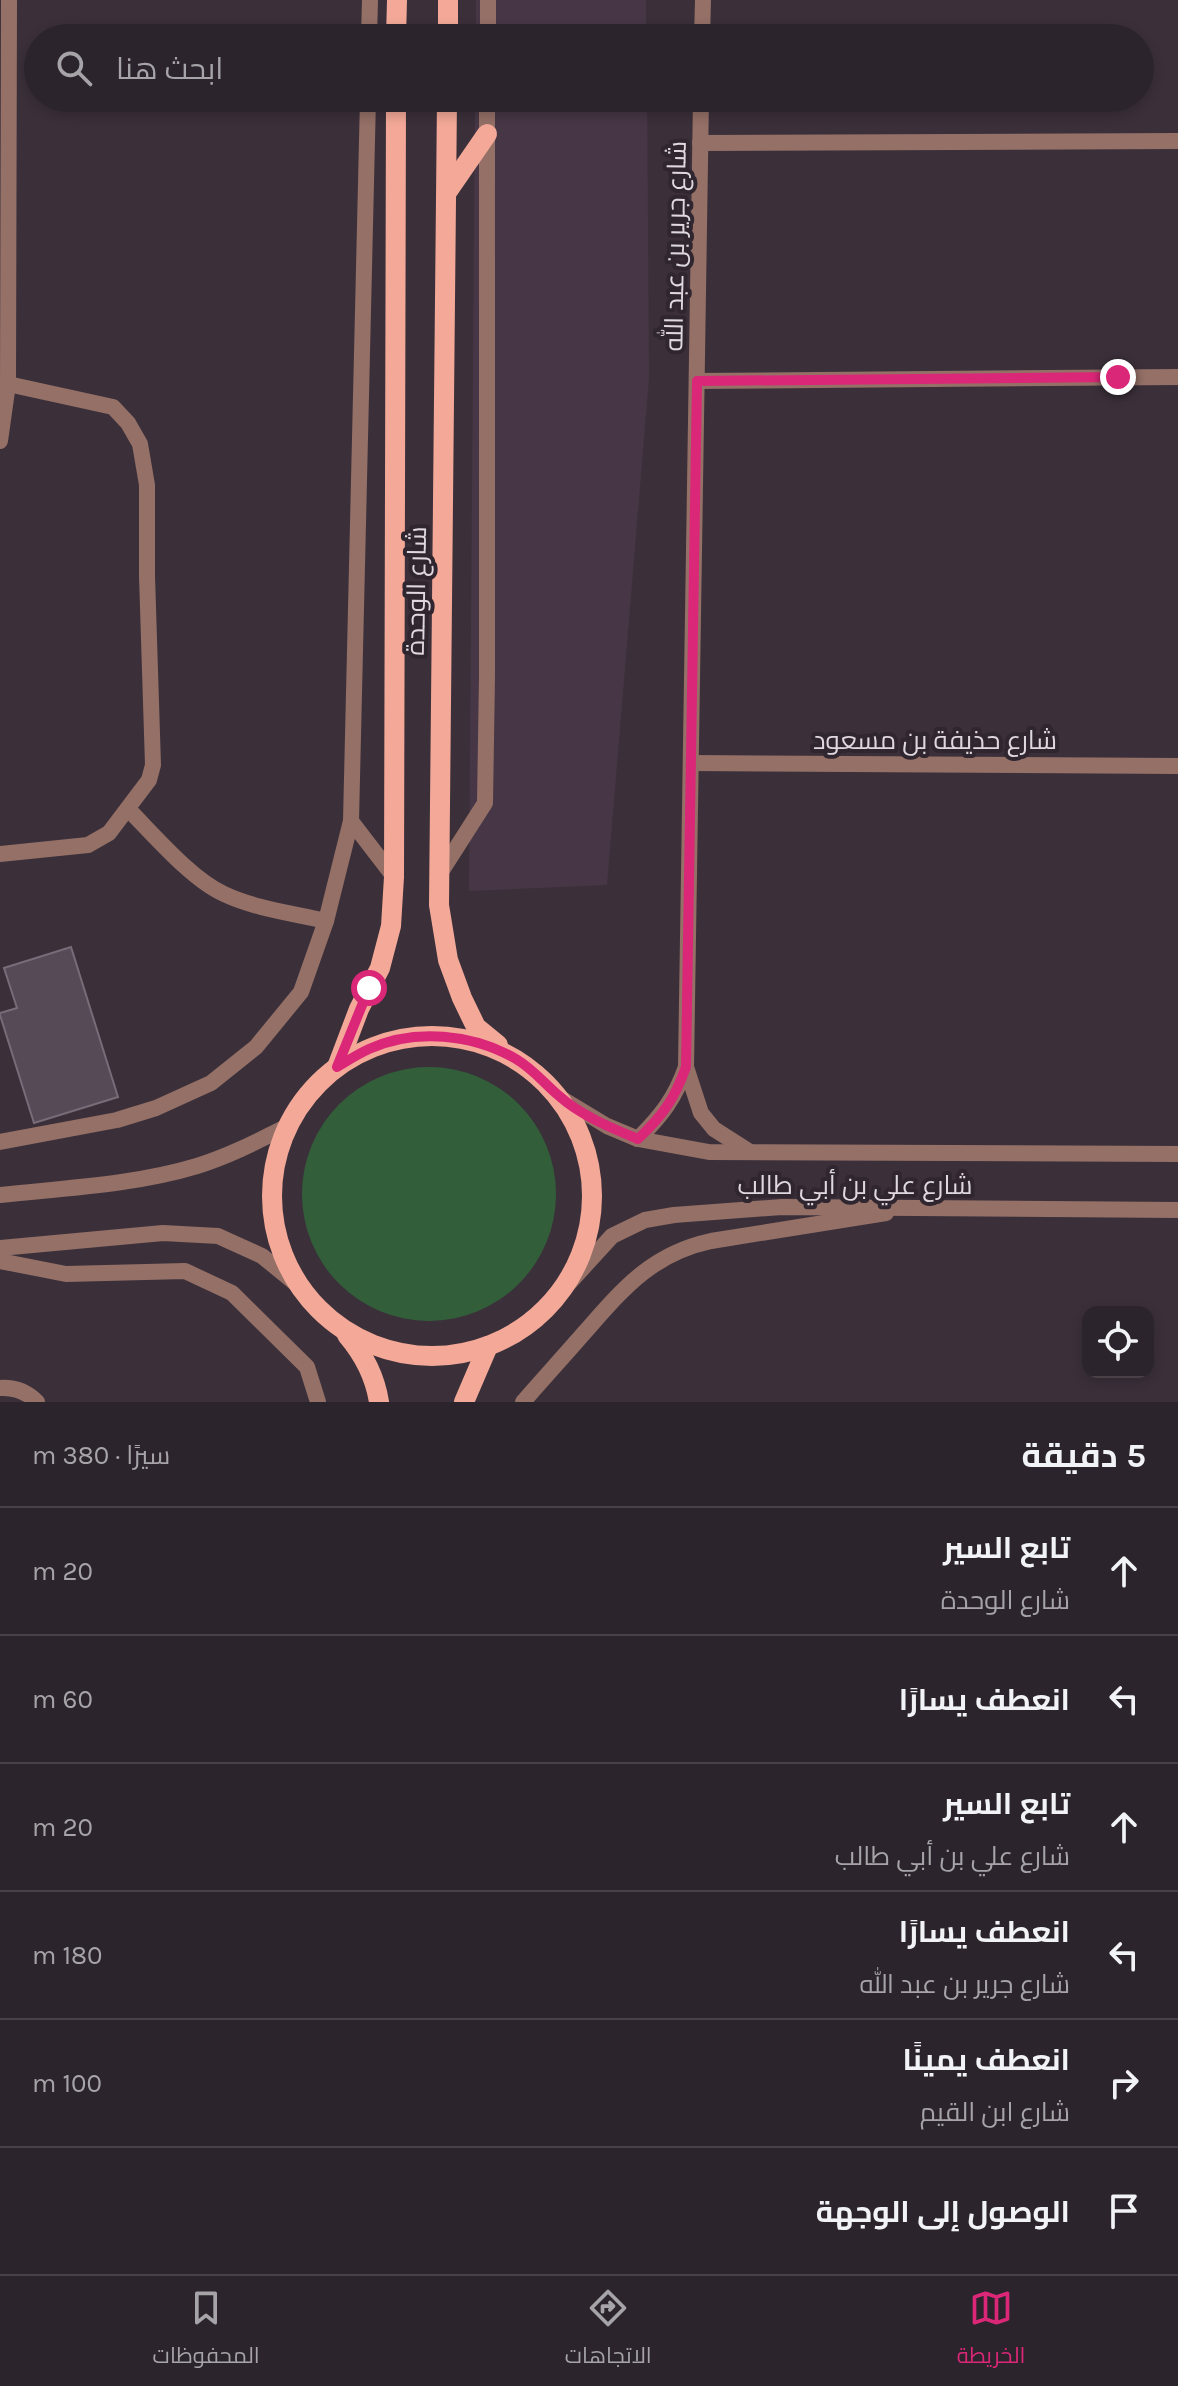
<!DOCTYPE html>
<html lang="ar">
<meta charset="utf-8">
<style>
:root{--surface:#2c242c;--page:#342c34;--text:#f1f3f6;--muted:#a6a4a9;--line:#484148;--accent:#db2777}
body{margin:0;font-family:Karla,Cairo,sans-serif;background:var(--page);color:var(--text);direction:rtl}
.controls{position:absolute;right:24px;bottom:24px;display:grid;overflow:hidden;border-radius:16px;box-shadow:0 4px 12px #0003}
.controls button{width:72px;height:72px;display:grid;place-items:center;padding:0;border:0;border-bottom:2px solid var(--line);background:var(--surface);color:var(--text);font:40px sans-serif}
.stop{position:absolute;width:24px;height:24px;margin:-18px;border:6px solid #db2777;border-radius:50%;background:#fff}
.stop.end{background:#db2777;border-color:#fff;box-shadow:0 2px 8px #0008}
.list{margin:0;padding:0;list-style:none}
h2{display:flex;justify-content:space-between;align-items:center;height:104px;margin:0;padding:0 32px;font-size:34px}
h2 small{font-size:26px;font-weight:400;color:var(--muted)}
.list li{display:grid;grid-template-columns:52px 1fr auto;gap:24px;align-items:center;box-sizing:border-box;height:128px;padding:0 32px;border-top:2px solid var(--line)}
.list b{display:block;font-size:30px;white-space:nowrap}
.list p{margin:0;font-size:26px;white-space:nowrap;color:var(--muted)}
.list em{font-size:26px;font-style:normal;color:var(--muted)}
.icon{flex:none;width:44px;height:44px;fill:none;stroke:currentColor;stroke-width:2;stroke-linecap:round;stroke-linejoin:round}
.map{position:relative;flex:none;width:1178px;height:1402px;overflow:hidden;direction:ltr}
.search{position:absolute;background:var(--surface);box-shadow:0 4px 12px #0003;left:24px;right:24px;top:24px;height:88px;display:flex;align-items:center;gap:20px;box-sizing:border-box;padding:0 28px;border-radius:44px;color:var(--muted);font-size:30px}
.sheet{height:872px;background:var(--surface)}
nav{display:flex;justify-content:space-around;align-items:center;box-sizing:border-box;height:112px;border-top:2px solid var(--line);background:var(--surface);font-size:22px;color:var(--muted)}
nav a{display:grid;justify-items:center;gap:4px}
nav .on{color:var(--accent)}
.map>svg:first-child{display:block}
</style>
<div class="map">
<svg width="1178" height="1402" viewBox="0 0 1178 1402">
<rect width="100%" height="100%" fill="#3b303a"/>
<g fill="#473746">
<rect x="476" y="0" width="170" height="38"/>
<polygon points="475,98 647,98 649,378 607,885 469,891"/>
</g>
<circle fill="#325f3a" cx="429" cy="1194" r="127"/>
<polygon fill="#554a55" stroke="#776c78" stroke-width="2" points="71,947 118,1097 34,1123 0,1015 0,1013 17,1008 4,968"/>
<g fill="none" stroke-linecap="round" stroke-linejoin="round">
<g stroke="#947067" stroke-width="16">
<polyline points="0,1261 66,1274 185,1271 232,1293 307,1367 318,1402"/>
<path d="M0,1388C15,1387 27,1392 37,1402"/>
<path d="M523,1402C543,1379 564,1356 584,1333C623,1289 651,1254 711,1241L886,1213"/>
</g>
<g stroke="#947067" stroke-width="16">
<polyline points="369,38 370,0"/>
<polyline points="488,38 488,0"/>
<polyline points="702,38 703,0"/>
<polyline points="368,98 351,821 394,877"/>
<polyline points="700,143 1178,141"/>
<polyline points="697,381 1178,377"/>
<polyline points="0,441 8,384"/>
<polyline points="691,763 1178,766"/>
<path d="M128,809C154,835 191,879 224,894C256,909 292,913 326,921"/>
<polyline points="0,854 88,845 109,833 149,780 153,765 147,576 147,485 140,444 128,423 113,407 8,384 9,0"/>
<polyline points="439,875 485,803 487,676 487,98"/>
<polyline points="686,1067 701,98"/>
<path d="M638,1139C662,1115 675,1098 686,1067L701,1113L714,1129L750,1152"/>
<polyline points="0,1142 117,1120 156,1108 211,1083 256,1047 301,992 326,921 351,821"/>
</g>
<g stroke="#947067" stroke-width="16">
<polyline points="559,1097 607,1126 638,1139 709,1152 1178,1154"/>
<path d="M0,1195C65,1188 134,1185 197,1166C229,1156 258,1141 288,1126"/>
<polyline points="0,1248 163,1233 218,1236 262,1256 300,1287"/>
<polyline points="561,1292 612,1236 645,1220 674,1215 782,1207 1178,1210"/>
</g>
<g stroke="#f4a998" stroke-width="20">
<polyline points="396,38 397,0"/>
<polyline points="448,38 448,0"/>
<polyline points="447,98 439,905 448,960 462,998 476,1027 498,1045"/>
<polyline points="447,192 487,134"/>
<circle cx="432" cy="1196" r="160"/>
<polyline points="337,1067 359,1009 380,968 391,926 394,877 396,98"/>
<path d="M347,1335C364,1355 375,1376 379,1402"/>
<polyline points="464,1402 488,1346"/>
</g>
</g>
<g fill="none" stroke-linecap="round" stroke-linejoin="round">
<path stroke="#db2777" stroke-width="10" d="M369,988L337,1067C347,1061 358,1054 369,1049C415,1028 473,1034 516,1059C533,1069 544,1083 558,1095C580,1115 611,1128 638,1139C663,1115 674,1100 686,1067L697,381L1118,377"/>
</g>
<g text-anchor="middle" stroke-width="8" stroke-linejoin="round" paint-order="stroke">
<g font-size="26" fill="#dfd8de" stroke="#302630">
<text transform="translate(675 246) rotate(-89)" y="9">شارع جرير بن عبد الله</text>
<text transform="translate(416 591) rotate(-89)" y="9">شارع الوحدة</text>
<text x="935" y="749">شارع حذيفة بن مسعود</text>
<text x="855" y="1194">شارع علي بن أبي طالب</text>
</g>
</g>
</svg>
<div class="controls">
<button><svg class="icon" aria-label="locate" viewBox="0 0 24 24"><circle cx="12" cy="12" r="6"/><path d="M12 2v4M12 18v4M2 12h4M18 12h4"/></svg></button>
</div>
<div class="stop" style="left:369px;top:988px"></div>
<div class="stop end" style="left:1118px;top:377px"></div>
<div class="search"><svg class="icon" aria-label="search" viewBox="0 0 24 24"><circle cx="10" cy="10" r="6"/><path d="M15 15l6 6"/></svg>ابحث هنا</div>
</div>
<section class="sheet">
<h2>5 دقيقة<small>سيرًا · 380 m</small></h2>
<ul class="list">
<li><svg class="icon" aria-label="ahead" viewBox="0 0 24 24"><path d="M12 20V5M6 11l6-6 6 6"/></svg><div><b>تابع السير</b><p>شارع الوحدة</p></div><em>20 m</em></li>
<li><svg class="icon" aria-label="left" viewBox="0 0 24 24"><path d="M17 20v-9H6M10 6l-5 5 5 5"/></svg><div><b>انعطف يسارًا</b></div><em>60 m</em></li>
<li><svg class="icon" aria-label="ahead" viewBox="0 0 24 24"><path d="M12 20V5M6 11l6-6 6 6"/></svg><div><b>تابع السير</b><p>شارع علي بن أبي طالب</p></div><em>20 m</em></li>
<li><svg class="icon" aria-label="left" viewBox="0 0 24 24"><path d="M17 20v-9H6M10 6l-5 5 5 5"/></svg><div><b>انعطف يسارًا</b><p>شارع جرير بن عبد الله</p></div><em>180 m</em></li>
<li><svg class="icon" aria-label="right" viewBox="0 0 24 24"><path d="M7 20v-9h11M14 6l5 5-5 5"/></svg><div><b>انعطف يمينًا</b><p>شارع ابن القيم</p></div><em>100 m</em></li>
<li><svg class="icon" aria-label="arrive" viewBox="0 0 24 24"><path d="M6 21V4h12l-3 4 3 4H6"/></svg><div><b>الوصول إلى الوجهة</b></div></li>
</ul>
</section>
<nav>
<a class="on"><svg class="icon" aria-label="map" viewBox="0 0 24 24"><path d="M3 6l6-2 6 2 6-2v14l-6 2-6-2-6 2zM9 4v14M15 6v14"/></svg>الخريطة</a>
<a><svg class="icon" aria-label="directions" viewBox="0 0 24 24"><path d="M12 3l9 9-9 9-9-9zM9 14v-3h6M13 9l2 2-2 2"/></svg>الاتجاهات</a>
<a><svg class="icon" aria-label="saved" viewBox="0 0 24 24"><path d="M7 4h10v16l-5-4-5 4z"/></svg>المحفوظات</a>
</nav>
